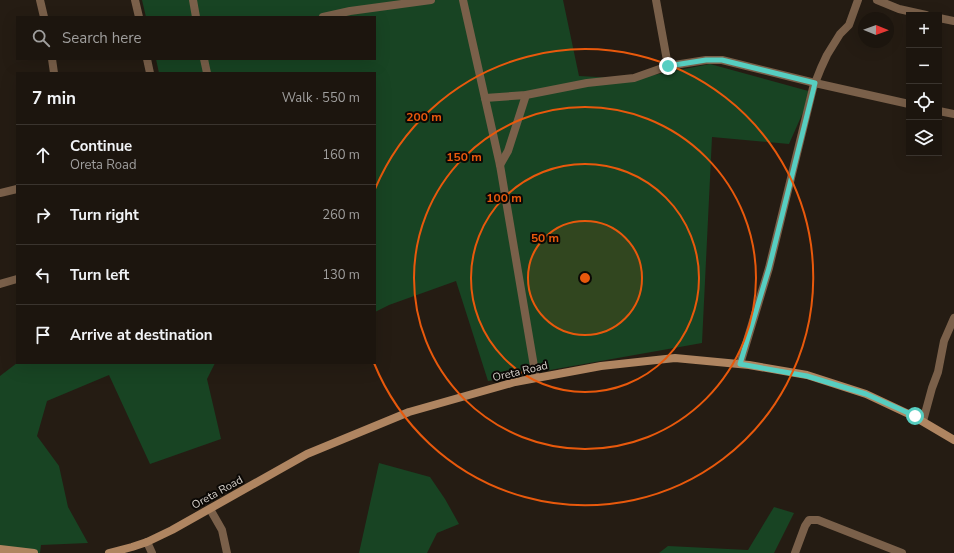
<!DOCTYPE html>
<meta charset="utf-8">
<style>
:root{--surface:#1c150e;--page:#251e17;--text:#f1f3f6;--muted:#a09f9e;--line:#3a342e}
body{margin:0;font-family:"Nunito Sans",sans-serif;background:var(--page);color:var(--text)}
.controls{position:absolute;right:12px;top:12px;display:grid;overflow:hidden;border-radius:0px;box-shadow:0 4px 16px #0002}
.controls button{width:36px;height:36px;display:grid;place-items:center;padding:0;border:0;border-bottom:1px solid var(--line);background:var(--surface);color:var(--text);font:20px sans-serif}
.compass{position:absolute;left:858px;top:12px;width:36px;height:36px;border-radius:50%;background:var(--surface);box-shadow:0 4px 16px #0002;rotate:91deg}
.stop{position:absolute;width:12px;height:12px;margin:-9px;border:3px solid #57cec1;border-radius:50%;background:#fff}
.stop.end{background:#57cec1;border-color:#fff;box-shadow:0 1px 4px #0008}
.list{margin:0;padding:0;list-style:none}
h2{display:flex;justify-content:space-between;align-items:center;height:52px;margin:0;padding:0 16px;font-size:17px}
h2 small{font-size:13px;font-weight:400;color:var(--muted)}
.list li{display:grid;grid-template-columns:26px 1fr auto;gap:12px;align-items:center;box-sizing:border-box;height:60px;padding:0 16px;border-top:1px solid var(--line)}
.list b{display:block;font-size:15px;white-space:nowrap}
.list p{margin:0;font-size:13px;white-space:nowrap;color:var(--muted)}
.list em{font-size:13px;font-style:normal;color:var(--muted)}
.icon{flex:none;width:22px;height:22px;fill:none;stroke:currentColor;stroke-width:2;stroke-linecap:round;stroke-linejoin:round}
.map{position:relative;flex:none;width:954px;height:553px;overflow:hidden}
.search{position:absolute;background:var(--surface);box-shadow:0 4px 16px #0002;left:16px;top:16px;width:360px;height:44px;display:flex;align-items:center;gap:10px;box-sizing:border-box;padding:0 14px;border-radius:0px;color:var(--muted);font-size:15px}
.panel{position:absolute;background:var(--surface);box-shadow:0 4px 16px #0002;left:16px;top:72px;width:360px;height:292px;border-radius:0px}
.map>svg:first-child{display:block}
</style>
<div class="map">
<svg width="954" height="553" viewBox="0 0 954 553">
<rect width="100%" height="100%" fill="#251c13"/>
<g fill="#184423">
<polygon points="142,0 563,0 579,76 633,79 710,64 812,92 789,144 712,137 702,343 488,381 456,281 389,305 375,312 375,73 159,73 156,59 375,59 375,17 146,17"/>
<polygon points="17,363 215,363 207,379 221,439 150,464 109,375 47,401 37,436 59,466 68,507 88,543 41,545 40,553 0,553 0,376"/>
<polygon points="379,463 430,477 445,499 459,524 437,533 427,553 359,553"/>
<polygon points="774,507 794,513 774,553 659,553 668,546 748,550"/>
</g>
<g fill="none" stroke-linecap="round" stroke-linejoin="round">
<g stroke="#7a604a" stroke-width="8">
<polyline points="40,0 44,17"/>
<polyline points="135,0 139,17"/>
<polyline points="193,0 196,17"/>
<polyline points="463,0 500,165 536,378"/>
<polyline points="656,0 668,66"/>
<polyline points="877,0 899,9 926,15"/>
<polyline points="323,17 350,11 431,0"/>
<polyline points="939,18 954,21"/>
<polyline points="52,59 54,73"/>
<polyline points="147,59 150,73"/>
<polyline points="204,59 207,73"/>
<polyline points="485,98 526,95 587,83 634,78 668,66 706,60 722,60 815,83 909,104"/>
<polyline points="939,111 954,114"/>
<polyline points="500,165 508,151 526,95"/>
<polyline points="0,193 17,189"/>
<polyline points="0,284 17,279"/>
<polyline points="740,364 769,268 813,88 821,68 827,55 840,34 849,25 858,0"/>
<polyline points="923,421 932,388 938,372 944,341 954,318"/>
<polyline points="210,509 222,530 227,553"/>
<polyline points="147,542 152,553"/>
<polyline points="795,553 805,526 809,520 818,520 902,553"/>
</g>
<g stroke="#af8561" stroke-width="8">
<polyline points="0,549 34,553"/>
<polyline points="109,553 132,547 147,542 172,530 307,454 409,412 515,382 601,366 675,358 749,365 807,375 866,394 915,417 954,440"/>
</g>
</g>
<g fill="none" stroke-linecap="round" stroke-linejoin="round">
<polyline stroke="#57cec1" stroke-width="5" points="668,66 706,60 722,60 815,83 769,268 740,364 807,376 866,394 915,416"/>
</g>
<circle cx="585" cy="278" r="57" fill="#e8590c" fill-opacity=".12"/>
<g fill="none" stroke="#e8590c" stroke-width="2">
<circle cx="585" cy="278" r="57"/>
<circle cx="585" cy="278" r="114"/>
<circle cx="585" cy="278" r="171"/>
<path d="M375 189A228 228 0 1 1 374 363"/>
</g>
<g text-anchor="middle" stroke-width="4" stroke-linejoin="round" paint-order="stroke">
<g font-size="11" fill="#d6d0ca" stroke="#0b0805">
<text transform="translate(520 371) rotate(-13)" y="4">Oreta Road</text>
<text transform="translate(217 492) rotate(-29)" y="4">Oreta Road</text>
</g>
</g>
<circle cx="585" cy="278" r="6" fill="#e8590c" stroke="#0b0805" stroke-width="2"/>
<g font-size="12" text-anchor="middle" font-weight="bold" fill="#e8590c" stroke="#0b0805" stroke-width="4" stroke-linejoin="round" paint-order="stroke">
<text x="424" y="121">200 m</text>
<text x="464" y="161">150 m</text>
<text x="504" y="202">100 m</text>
<text x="545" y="242">50 m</text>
</g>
</svg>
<div class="controls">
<button>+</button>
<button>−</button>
<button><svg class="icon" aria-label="locate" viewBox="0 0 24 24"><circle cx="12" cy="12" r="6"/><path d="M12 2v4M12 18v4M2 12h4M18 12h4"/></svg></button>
<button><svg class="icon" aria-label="layers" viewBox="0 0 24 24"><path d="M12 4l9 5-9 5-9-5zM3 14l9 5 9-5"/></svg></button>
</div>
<svg class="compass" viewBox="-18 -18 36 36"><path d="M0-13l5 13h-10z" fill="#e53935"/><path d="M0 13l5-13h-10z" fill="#a09f9e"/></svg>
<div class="stop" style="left:915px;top:416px"></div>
<div class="stop end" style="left:668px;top:66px"></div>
<div class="search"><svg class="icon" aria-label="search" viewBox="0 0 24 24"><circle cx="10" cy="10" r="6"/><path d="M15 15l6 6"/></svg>Search here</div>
<section class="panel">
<h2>7 min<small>Walk · 550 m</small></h2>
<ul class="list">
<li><svg class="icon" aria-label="ahead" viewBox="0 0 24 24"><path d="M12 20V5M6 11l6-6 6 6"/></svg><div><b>Continue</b><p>Oreta Road</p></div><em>160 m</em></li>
<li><svg class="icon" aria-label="right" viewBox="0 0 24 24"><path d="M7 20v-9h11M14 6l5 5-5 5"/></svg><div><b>Turn right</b></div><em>260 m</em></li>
<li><svg class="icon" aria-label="left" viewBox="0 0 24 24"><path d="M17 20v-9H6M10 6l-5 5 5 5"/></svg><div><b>Turn left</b></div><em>130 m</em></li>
<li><svg class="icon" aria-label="arrive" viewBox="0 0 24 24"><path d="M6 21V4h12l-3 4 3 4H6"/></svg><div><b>Arrive at destination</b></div></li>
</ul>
</section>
</div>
